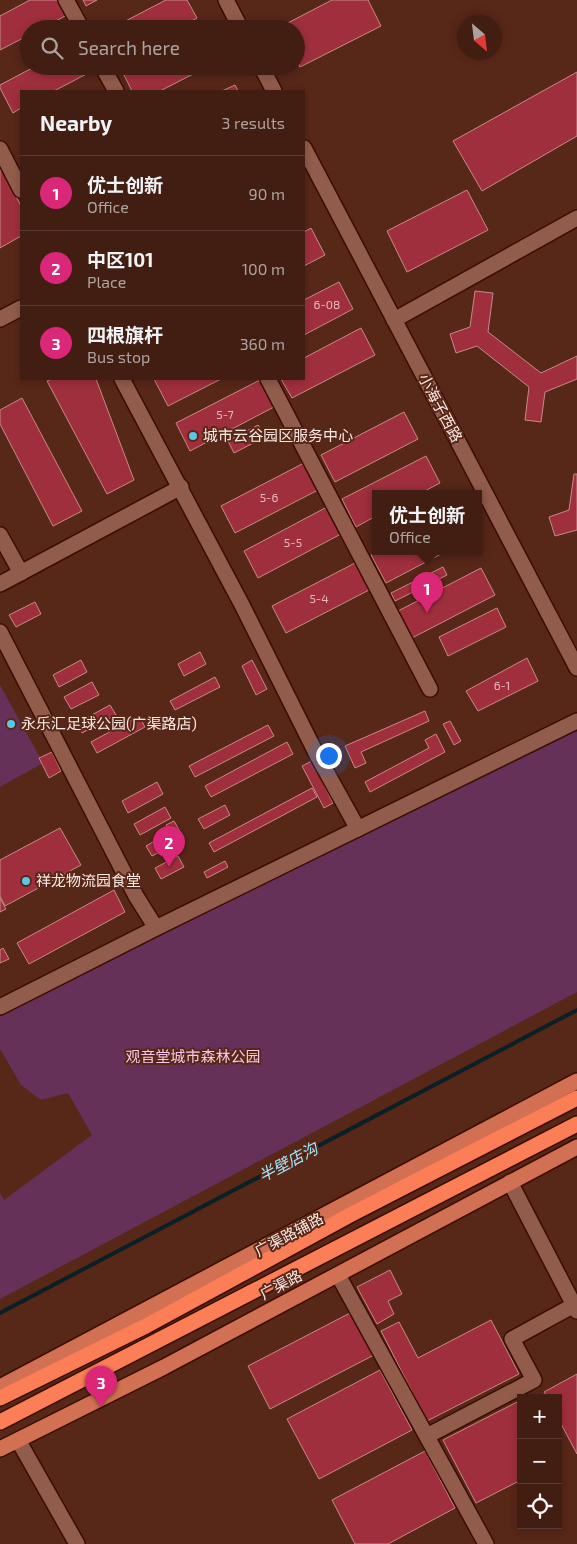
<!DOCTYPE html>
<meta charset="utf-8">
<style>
:root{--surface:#411d12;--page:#4c2a20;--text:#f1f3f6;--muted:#aea29f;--line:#5a3b32;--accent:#db2777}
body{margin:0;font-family:"Exo 2","Noto Sans SC",sans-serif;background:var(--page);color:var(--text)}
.controls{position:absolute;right:15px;bottom:15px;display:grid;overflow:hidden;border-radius:0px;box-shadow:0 2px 8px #0003}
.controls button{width:45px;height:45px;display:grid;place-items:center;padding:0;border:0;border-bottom:1px solid var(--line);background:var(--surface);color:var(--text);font:25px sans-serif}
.compass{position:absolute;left:457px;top:15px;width:45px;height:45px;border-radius:50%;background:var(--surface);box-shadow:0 2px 8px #0003;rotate:152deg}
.you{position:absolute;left:328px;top:755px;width:18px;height:18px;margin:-12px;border:4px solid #fff;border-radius:50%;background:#1a73e8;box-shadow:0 0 0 8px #1a73e833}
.badge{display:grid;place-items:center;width:32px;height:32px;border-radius:50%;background:var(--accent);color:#fff;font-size:16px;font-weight:700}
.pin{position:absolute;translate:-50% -41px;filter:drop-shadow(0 1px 2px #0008)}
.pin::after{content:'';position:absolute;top:26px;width:18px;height:15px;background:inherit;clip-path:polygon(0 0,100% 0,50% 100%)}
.popup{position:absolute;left:372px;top:490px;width:110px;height:65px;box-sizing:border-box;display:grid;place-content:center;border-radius:0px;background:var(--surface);filter:drop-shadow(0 1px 4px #0005);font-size:16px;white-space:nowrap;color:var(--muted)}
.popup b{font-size:19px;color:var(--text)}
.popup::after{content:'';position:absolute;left:50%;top:100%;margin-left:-10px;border:10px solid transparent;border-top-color:var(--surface)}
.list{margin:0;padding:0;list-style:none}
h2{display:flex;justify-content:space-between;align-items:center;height:65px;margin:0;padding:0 20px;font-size:21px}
h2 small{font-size:16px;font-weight:400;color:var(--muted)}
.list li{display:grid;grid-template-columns:32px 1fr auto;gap:15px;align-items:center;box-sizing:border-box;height:75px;padding:0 20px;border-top:1px solid var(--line)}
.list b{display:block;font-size:19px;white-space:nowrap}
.list p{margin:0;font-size:16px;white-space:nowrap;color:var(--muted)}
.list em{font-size:16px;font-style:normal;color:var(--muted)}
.icon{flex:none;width:28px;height:28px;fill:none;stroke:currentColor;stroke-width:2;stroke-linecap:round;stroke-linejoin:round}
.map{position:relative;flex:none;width:577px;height:1544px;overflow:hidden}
.search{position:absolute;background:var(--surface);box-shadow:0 2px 8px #0003;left:20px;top:20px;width:285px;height:55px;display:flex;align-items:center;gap:12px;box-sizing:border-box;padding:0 18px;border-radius:28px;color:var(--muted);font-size:19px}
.panel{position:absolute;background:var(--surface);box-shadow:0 2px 8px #0003;left:20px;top:90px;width:285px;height:290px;border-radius:0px}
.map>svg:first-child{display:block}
</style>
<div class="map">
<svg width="577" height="1544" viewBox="0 0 577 1544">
<rect width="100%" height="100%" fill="#572718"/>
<g fill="#663158">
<polygon points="0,685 43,763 0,787"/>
<polygon points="577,732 577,992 0,1299 0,1193 4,1200 92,1135 68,1093 41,1100 21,1085 0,1049 0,1016 566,733"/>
</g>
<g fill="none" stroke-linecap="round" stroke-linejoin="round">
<polyline stroke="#0a2026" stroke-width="4" points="0,1313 577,1010"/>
</g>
<g fill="#a02f3d" stroke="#c7898a">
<polygon points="30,0 60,0 67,15 41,29 29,29 29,35 0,50 0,16"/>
<polygon points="83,0 97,0 86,6"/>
<polygon points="166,0 187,0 197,18 177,29 110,29"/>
<polygon points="332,0 368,0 381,26 300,67 296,59 296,29 281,29 280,27"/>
<polygon points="36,66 95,66 96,69 54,91 21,91 21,108 13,113 0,88 0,85"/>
<polygon points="142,66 209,66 160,91 132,91 124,75"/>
<polygon points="577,72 577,136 482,191 453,141"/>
<polygon points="235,85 238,91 222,91"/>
<polygon points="0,165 21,206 21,236 0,248"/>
<polygon points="467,190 488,230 407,272 387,231"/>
<polygon points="311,228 325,255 304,266 304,232"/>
<polygon points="339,282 353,309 304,335 304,300"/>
<polygon points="475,291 493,293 488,332 541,373 577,356 577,379 545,392 541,422 525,420 529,387 477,346 456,353 450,334 470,327"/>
<polygon points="361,328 375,355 292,398 281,379 304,379 304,358"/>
<polygon points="52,379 96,379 134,480 107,494 47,381"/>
<polygon points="154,379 221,379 168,406"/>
<polygon points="260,380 274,407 190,451 176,423"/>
<polygon points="22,398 82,511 53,526 0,424 0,410"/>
<polygon points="404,412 418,439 335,482 321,455"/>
<polygon points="258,425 265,437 234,453 228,441"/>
<polygon points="426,456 440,483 419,494 376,494 376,516 356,527 342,499"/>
<polygon points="304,463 318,490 235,533 221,506"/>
<polygon points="574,474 577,474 577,530 555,536 549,517 569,510"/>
<polygon points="327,507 341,534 258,578 244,551"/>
<polygon points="378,552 445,552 386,583 371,555"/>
<polygon points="355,563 369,590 286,633 272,606"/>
<polygon points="443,567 447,575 395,601 391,593"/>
<polygon points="481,568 495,595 412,638 398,611"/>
<polygon points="35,602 41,614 16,627 9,615"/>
<polygon points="497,608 506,627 448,656 439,637"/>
<polygon points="200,652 206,664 184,676 178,664"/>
<polygon points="527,658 538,681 478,711 466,691"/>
<polygon points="81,660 87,672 59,687 53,675"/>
<polygon points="252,660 267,689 256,695 242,666"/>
<polygon points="215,677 220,687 175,710 170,701"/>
<polygon points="92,682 99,695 71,709 64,697"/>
<polygon points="110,705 116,715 82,733 77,723"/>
<polygon points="425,711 429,721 361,752 366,763 355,768 345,746"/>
<polygon points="139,716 145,727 97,753 91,742"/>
<polygon points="450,721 461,741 454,745 443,724"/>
<polygon points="268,725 274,736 195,777 189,766"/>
<polygon points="436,734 445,752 370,792 365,782 429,748 425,740"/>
<polygon points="287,742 293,754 211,797 205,786"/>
<polygon points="52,752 61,771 49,778 39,758"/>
<polygon points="312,761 333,803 324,808 302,766"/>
<polygon points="157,782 163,794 128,813 122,801"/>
<polygon points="312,788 317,797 214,852 209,843"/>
<polygon points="225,805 230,815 204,829 198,819"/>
<polygon points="165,807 171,818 140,835 134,824"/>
<polygon points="174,821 184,839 176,843 166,825"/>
<polygon points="60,828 81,865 5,906 0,896 0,860"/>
<polygon points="170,832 176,843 152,856 146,846"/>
<polygon points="178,856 184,867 161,879 155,868"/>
<polygon points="225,861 228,867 207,878 204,872"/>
<polygon points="114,890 125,912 29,964 17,943"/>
<polygon points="0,898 6,909 0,912"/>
<polygon points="3,948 9,959 0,963 0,950"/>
<polygon points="390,1270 402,1294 388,1301 394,1314 377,1324 357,1287"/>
<polygon points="352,1312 374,1355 270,1409 248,1366"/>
<polygon points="491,1320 519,1374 427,1421 381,1331 399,1322 418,1358"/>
<polygon points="380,1370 412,1430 319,1479 287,1419"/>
<polygon points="577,1374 577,1454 558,1418 558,1398 548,1398 544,1392"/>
<polygon points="521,1400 521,1480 476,1503 443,1440"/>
<polygon points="425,1451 455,1508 388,1544 355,1544 332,1500"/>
</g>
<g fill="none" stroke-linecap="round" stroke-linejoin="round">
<g stroke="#3b0d01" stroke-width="18">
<g id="minor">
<polyline points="66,0 82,29"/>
<polyline points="226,0 241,29"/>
<polyline points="102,66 116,91"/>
<polyline points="261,66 274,91"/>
<polyline points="304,148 577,668"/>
<polyline points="0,149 21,190"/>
<polyline points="0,319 21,308"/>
<polyline points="394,320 577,218"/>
<polyline points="122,379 242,605 317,755 358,829"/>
<polyline points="268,379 430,689"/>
<polyline points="0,535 21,573"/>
<polyline points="0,584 181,487"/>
<polyline points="0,632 136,896 156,928"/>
<polyline points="0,1007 156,928 577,721"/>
<polyline points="510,1182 577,1311"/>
<polyline points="338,1275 486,1544"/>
<polyline points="427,1436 534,1380 512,1339 574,1305"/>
<polyline points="18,1440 77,1544"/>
</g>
</g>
<g stroke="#3b0d01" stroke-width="18">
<g id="major">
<polyline points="0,1387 577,1081"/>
<polyline points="0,1449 164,1367 577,1147"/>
</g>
</g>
<g stroke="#3b0d01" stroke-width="18">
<g id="highway">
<polyline points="0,1398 146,1326 352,1214 577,1098"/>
<polyline points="0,1422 577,1124"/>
</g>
</g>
<use href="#minor" stroke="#915c4b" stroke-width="15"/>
<use href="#major" stroke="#d17052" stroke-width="15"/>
<use href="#highway" stroke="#fb7e57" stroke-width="15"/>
</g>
<g fill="#5ac8e5" stroke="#572718" stroke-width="2">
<circle cx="193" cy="436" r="5"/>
<circle cx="11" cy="724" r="5"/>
<circle cx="26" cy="881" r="5"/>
</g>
<g text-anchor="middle" stroke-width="4" stroke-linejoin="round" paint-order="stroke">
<g font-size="12" fill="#e6bbba">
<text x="327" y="309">6-08</text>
<text x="225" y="419">5-7</text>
<text x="269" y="502">5-6</text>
<text x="293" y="547">5-5</text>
<text x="319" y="603">5-4</text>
<text x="502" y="690">6-1</text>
</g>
<g font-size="15" fill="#fdeae4" stroke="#572718">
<text transform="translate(440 408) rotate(62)" y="5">小海子西路</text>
<text transform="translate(289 1235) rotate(-28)" y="5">广渠路辅路</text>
<text transform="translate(281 1285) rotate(-28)" y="5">广渠路</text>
</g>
<g font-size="15" fill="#fdeae4" stroke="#572718" text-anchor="start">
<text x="203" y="441">城市云谷园区服务中心</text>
<text x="21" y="729">永乐汇足球公园(广渠路店)</text>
<text x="36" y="886">祥龙物流园食堂</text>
</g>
<g font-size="15" fill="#f8c6e8" stroke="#572718">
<text x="193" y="1062">观音堂城市森林公园</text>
</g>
<g font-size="16" font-style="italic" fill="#a2e4f7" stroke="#572718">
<text transform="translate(288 1162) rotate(-28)" y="6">半壁店沟</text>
</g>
</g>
</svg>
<div class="controls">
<button>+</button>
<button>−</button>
<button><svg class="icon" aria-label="locate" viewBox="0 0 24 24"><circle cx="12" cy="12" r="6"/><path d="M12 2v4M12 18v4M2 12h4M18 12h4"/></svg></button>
</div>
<svg class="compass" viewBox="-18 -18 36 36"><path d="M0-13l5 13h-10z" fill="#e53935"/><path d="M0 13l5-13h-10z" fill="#aea29f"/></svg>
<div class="you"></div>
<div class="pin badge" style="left:427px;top:613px">1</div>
<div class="popup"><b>优士创新</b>Office</div>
<div class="pin badge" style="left:169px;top:867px">2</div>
<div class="pin badge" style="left:101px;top:1407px">3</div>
<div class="search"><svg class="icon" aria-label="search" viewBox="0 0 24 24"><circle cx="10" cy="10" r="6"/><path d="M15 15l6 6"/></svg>Search here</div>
<section class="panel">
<h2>Nearby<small>3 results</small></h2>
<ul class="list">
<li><span class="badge">1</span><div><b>优士创新</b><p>Office</p></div><em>90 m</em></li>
<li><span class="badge">2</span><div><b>中区101</b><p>Place</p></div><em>100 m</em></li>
<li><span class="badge">3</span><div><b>四根旗杆</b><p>Bus stop</p></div><em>360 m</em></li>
</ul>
</section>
</div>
